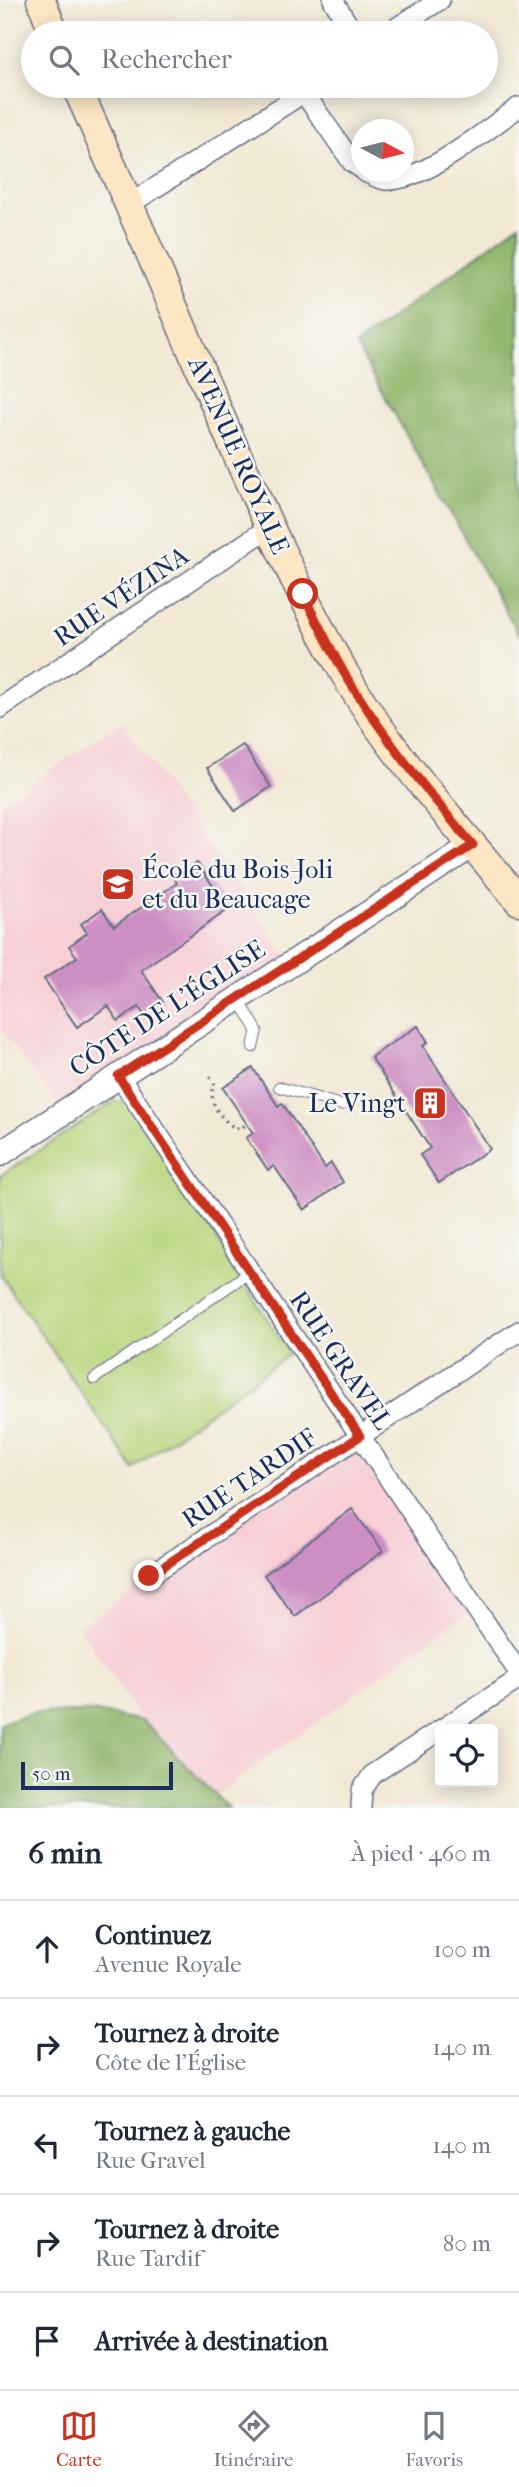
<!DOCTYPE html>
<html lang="fr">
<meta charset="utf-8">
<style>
:root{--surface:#fff;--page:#f2f2f3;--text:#1f2937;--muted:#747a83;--line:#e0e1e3;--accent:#c8321e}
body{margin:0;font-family:"IM FELL French Canon",serif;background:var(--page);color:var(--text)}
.controls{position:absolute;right:21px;bottom:21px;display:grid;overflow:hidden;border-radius:7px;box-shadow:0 4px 18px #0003}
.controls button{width:63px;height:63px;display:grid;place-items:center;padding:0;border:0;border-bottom:2px solid var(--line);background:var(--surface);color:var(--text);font:35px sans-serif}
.compass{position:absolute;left:351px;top:119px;width:63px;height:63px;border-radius:50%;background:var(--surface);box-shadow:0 4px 18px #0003;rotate:97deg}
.scale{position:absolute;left:21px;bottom:18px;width:152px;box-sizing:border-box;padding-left:7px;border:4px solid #1b2f5e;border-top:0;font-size:19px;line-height:24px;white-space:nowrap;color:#1b2f5e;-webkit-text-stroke:5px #f6f6f2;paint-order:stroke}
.stop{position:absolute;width:21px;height:21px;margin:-16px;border:5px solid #c8321e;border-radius:50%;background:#fff}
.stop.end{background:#c8321e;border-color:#fff;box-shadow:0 2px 7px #0008}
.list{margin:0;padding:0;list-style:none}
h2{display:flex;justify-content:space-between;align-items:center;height:91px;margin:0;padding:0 28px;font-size:30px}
h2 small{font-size:23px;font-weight:400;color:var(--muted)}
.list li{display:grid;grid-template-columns:46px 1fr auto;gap:21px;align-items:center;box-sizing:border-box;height:98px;padding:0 28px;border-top:2px solid var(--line)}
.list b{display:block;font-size:26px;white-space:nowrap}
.list p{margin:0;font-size:23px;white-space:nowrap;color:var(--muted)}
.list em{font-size:23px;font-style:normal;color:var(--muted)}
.icon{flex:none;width:38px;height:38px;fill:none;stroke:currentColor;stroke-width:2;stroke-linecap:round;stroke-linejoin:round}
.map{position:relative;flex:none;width:519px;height:1808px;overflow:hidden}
.search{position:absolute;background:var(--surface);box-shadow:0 4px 18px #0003;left:21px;right:21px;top:21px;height:77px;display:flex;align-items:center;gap:18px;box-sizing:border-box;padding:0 24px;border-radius:38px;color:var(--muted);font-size:26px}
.sheet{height:581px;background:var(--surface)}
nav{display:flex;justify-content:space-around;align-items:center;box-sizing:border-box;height:98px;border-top:2px solid var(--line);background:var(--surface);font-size:19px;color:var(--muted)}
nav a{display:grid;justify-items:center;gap:4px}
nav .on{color:var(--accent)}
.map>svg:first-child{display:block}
</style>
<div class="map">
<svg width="519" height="1808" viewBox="0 0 519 1808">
<rect width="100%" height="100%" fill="#f6f6f2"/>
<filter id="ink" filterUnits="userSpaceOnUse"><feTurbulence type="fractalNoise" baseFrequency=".0143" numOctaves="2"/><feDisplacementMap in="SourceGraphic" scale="14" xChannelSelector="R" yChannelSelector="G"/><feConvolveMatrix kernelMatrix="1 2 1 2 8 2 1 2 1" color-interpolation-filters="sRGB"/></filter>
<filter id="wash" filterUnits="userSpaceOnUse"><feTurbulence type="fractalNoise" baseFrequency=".00686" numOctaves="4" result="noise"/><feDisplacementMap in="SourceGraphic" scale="28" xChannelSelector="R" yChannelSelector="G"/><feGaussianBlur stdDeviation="1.57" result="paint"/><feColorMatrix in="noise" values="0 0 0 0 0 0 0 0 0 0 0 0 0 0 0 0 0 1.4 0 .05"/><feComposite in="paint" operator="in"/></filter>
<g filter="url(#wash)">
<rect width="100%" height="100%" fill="#f2e9d4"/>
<g fill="#f7cfd5">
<polygon points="122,721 291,963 63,1113 0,1028 0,805"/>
<polygon points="360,1436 475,1607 200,1807 79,1627"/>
</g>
<polygon fill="#b8d57c" stroke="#6a826d" stroke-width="2" points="115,1101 133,1103 289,1354 133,1468 0,1274 0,1176"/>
<g fill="#92b66c" stroke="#567265" stroke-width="2">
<polygon points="519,224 519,635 356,345"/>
<polygon points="96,1712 143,1721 228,1808 0,1808 0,1723 34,1713"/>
</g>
<g id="blocks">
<g fill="#cd8ec3">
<polygon points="243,745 271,787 235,811 207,768"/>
<polygon points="197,863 229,909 141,970 163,1002 144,1015 139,1007 118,1021 108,1006 77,1027 44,979 77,957 69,946 87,933 81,924 102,909 114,926 177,883 175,879"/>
<polygon points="418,1026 428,1042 423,1046 490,1149 439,1183 420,1155 430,1148 371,1057"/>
<polygon points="253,1068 278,1106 282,1103 325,1168 331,1163 343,1182 304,1210 274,1166 268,1170 246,1138 253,1133 223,1088"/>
<polygon points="352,1509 383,1551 295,1616 264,1575"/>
</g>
</g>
</g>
<g filter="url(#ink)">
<use href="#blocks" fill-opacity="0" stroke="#667087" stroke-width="2"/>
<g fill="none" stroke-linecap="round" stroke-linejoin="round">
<g stroke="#667087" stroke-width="12">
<g id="service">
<polyline points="238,998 257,1030 253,1047"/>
<polyline points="279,1087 341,1105"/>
<polyline points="94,1379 250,1272"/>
</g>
</g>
<g stroke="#667087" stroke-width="22">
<g id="minor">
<polyline points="333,0 353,33"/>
<polyline points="388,33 440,0"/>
<polyline points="304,93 352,162 362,169"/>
<path d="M365,172C371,175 379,179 385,180C425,182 487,129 519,107"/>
<polyline points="130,204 314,86"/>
<polyline points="0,708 270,527"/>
<polyline points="119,1076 519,1673"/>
<polyline points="149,1576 519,1331"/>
<polyline points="442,1729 519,1679"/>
<polyline points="361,1808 362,1790 373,1774 440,1730"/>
</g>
</g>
<g stroke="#667087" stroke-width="27">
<polyline id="tertiary" points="0,1154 473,845"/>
</g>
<g stroke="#667087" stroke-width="31">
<g id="secondary">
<polyline points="41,0 54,33"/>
<path d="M76,86C116,174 155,263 193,353C239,460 285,568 342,669C390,754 458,826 519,901"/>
</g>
</g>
<path stroke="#667087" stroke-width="3.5" stroke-dasharray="2 5" stroke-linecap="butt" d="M210,1077L215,1085C206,1101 221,1119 235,1128H242L246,1124"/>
<use href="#service" stroke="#fff" stroke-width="10"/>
<use href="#minor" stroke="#fff" stroke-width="19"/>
<use href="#tertiary" stroke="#fff" stroke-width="24"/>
<use href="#secondary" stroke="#fce6c4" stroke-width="28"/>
</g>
</g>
<g fill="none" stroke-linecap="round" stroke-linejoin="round" filter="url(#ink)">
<path stroke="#c8321e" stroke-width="9" d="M149,1576L360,1436L118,1076L473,845C426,791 380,733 343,671C329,646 316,620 303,594"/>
</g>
<defs>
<g id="school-square" transform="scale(1.75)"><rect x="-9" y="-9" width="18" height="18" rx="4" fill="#c8321e" stroke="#f6f6f2"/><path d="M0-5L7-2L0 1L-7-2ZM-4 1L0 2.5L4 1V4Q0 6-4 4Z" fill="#fff"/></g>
<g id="building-square" transform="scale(1.75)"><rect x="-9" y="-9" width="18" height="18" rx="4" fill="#c8321e" stroke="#f6f6f2"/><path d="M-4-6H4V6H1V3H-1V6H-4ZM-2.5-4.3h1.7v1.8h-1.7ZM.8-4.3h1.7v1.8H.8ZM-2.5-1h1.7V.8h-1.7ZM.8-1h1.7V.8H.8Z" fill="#fff"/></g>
</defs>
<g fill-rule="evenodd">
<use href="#school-square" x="118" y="884"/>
<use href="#building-square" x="430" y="1103"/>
</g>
<g text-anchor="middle" stroke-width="5" stroke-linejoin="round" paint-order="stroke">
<g font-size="26" fill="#1b2f5e" stroke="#f6f6f2">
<text transform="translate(239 455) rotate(66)" y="9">AVENUE ROYALE</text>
<text transform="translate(121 596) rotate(-34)" y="9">RUE VÉZINA</text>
<text transform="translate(167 1008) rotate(-33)" y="9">CÔTE DE L'ÉGLISE</text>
<text transform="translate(341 1360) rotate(56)" y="9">RUE GRAVEL</text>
<text transform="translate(249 1478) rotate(-34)" y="9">RUE TARDIF</text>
</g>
<g font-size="26" fill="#1b2f5e" stroke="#f6f6f2" text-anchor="start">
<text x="142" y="878">École du Bois-Joli<tspan x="142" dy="30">et du Beaucage</tspan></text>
<text x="406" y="1112" text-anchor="end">Le Vingt</text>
</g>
</g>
</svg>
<div class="controls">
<button><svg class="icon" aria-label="locate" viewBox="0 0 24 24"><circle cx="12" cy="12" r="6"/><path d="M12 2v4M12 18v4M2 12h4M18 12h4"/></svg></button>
</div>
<svg class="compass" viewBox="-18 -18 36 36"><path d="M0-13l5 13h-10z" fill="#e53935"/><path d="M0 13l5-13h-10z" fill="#747a83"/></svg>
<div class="scale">50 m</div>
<div class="stop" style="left:303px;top:594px"></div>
<div class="stop end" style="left:149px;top:1576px"></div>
<div class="search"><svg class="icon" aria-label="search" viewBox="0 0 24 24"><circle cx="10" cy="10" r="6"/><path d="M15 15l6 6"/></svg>Rechercher</div>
</div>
<section class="sheet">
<h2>6 min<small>À pied · 460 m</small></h2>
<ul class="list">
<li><svg class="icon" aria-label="ahead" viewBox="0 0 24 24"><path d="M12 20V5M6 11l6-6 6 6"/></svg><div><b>Continuez</b><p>Avenue Royale</p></div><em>100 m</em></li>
<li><svg class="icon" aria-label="right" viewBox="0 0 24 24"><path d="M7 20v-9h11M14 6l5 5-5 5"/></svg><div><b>Tournez à droite</b><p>Côte de l'Église</p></div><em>140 m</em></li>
<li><svg class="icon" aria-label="left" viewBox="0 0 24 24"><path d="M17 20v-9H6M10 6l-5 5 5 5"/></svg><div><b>Tournez à gauche</b><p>Rue Gravel</p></div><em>140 m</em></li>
<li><svg class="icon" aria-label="right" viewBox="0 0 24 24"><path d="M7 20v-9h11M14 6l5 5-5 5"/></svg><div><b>Tournez à droite</b><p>Rue Tardif</p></div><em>80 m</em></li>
<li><svg class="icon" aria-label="arrive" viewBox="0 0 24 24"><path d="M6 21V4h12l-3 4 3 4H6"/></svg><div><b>Arrivée à destination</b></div></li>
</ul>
</section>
<nav>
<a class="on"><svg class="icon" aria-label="map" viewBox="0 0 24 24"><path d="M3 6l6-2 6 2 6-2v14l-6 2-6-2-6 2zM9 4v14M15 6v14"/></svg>Carte</a>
<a><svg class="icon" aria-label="directions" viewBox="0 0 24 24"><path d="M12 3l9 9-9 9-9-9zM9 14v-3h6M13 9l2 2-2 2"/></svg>Itinéraire</a>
<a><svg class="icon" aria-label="saved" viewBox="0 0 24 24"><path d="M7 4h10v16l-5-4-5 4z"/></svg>Favoris</a>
</nav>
